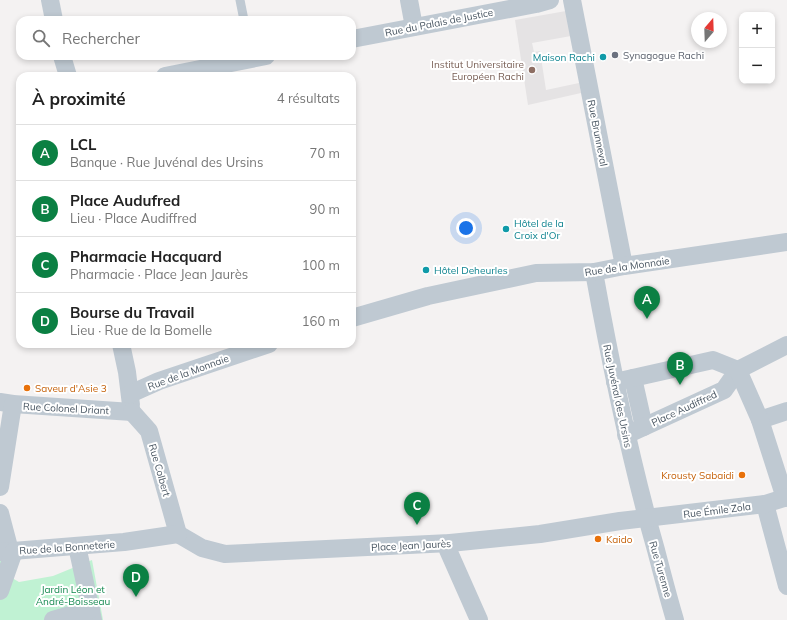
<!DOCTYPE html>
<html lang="fr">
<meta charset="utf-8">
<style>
:root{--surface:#fff;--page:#f2f2f2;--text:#222;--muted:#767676;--line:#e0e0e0;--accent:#0b8043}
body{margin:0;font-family:Mulish,sans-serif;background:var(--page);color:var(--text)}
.controls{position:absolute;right:12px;top:12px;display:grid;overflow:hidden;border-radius:8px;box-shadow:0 2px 6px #0003}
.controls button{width:36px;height:36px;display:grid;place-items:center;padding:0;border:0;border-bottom:1px solid var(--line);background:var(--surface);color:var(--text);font:20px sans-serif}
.compass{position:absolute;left:691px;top:12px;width:36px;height:36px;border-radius:50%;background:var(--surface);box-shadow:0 2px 6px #0003;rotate:19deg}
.you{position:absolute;left:466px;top:228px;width:14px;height:14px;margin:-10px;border:3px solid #fff;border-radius:50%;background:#1a73e8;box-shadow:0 0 0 6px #1a73e833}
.badge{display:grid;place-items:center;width:26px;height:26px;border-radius:50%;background:var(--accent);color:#fff;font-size:13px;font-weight:700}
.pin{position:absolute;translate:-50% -33px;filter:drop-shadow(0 1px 2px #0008)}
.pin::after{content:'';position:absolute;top:21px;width:14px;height:12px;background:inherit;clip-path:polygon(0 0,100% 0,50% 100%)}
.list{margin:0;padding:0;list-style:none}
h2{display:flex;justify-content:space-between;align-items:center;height:52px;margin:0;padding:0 16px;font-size:17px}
h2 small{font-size:13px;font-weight:400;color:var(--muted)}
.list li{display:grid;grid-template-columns:26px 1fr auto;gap:12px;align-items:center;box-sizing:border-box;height:56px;padding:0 16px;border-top:1px solid var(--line)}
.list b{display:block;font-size:15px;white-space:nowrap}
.list p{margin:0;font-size:13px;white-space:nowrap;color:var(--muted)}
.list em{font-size:13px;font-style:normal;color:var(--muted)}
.icon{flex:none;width:22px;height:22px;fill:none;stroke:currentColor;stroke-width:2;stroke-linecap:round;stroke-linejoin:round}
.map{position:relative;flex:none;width:787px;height:620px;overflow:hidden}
.search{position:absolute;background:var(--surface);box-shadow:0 2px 6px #0003;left:16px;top:16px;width:340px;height:44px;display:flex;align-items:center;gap:10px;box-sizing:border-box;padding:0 14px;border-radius:12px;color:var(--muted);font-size:15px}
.panel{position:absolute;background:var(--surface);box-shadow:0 2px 6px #0003;left:16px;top:72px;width:340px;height:276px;border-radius:12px}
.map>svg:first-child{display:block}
</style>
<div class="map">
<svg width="787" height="620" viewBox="0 0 787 620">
<rect width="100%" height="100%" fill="#f4f2f2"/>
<polygon fill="#e5e3e4" points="566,11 571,36 532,43 534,52 540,51 546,90 579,83 581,93 528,105 515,20"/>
<polygon fill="#c0f2d3" points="0,549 7,575 19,582 53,576 92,560 103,620 0,620"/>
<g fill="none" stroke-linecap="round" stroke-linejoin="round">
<polyline stroke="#bfc9d2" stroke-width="9" points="240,0 244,20"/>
<g stroke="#bfc9d2" stroke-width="18">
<polyline points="50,0 54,20"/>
<polyline points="409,0 414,27"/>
<polyline points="572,0 624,266"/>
<polyline points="352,39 536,4 550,0"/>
<polyline points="62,56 68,76"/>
<polyline points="165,76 266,56"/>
<path d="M594,272C611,366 630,459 656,550C662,573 668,597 675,620"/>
<polyline points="352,318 428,296 536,273 594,272 624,266 787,242"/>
<polyline points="121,344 127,372 131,405"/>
<polyline points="633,378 644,427"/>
<polyline points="615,382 713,360 738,370 724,390 626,435"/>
<polyline points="130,394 159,381 269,344"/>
<polyline points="0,402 13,404 132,412"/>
<polyline points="132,412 149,431 178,534"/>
<polyline points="760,420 787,411"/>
<polyline points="0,487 13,404"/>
<polyline points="785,498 760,420 738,370 787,345"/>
<polyline points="765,504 787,586"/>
<polyline points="0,513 10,551"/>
<polyline points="178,534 202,548 225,554 450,543 540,534 620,521 765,504 787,497"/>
<polyline points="450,543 448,550 479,620"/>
<polyline points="77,546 93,620"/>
<polyline points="0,552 124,542 178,534"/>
<polyline points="0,591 14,551"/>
<polyline points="53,620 91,609"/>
</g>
</g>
<circle fill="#6b7280" stroke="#fff" stroke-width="1.5" cx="615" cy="55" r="4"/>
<g fill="#0f9aa8" stroke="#fff" stroke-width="1.5">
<circle cx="603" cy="57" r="4"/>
<circle cx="506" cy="229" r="4"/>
<circle cx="426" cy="270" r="4"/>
</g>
<circle fill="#8d6e63" stroke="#fff" stroke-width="1.5" cx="532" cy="70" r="4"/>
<g fill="#e8710a" stroke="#fff" stroke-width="1.5">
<circle cx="27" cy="388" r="4"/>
<circle cx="742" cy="475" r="4"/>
<circle cx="598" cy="539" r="4"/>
</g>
<g text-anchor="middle" stroke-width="4" stroke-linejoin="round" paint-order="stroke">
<g font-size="10" fill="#485561" stroke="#fff">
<text transform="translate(439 22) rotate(-11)" y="4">Rue du Palais de Justice</text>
<text transform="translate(598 133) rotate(79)" y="4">Rue Brunneval</text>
<text transform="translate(627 266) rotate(-8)" y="4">Rue de la Monnaie</text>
<text transform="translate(188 372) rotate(-20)" y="4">Rue de la Monnaie</text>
<text transform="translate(618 396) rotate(78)" y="4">Rue Juvénal des Ursins</text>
<text transform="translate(66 408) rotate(3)" y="4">Rue Colonel Driant</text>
<text transform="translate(684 408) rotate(-25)" y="4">Place Audiffred</text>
<text transform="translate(160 470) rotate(74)" y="4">Rue Colbert</text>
<text transform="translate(717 510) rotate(-7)" y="4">Rue Émile Zola</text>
<text transform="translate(411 545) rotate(-3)" y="4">Place Jean Jaurès</text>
<text transform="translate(67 547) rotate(-4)" y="4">Rue de la Bonneterie</text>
<text transform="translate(661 569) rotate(74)" y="4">Rue Turenne</text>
</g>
<g font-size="10" fill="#5b616d" stroke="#fff" text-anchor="start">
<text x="623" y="59">Synagogue Rachi</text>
</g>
<g font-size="10" fill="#0d838f" stroke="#fff" text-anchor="start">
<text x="595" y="61" text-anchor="end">Maison Rachi</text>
<text x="514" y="227">Hôtel de la<tspan x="514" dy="12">Croix d'Or</tspan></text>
<text x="434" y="274">Hôtel Deheurles</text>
</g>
<g font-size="10" fill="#785e54" stroke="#fff" text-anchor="end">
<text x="524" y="68">Institut Universitaire<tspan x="524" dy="12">Européen Rachi</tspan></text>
</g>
<g font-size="10" fill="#c56008" stroke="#fff" text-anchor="start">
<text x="35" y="392">Saveur d'Asie 3</text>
<text x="734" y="479" text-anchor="end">Krousty Sabaidi</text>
<text x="606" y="543">Kaido</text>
</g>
<g font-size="10" fill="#13884e" stroke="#fff">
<text x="73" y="593">Jardin Léon et<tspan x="73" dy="12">André-Boisseau</tspan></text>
</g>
</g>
</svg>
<div class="controls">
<button>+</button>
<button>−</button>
</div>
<svg class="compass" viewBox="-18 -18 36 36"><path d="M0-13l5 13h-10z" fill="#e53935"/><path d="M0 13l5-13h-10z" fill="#767676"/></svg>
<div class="you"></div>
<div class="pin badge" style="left:647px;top:319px">A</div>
<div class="pin badge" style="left:680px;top:385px">B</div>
<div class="pin badge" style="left:417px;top:525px">C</div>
<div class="pin badge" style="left:136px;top:597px">D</div>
<div class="search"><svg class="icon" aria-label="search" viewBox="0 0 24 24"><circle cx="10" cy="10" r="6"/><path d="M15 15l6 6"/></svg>Rechercher</div>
<section class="panel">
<h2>À proximité<small>4 résultats</small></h2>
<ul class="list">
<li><span class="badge">A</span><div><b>LCL</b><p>Banque · Rue Juvénal des Ursins</p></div><em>70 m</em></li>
<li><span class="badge">B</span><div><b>Place Audufred</b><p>Lieu · Place Audiffred</p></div><em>90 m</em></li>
<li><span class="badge">C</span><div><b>Pharmacie Hacquard</b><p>Pharmacie · Place Jean Jaurès</p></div><em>100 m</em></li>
<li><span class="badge">D</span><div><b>Bourse du Travail</b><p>Lieu · Rue de la Bomelle</p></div><em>160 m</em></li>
</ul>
</section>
</div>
